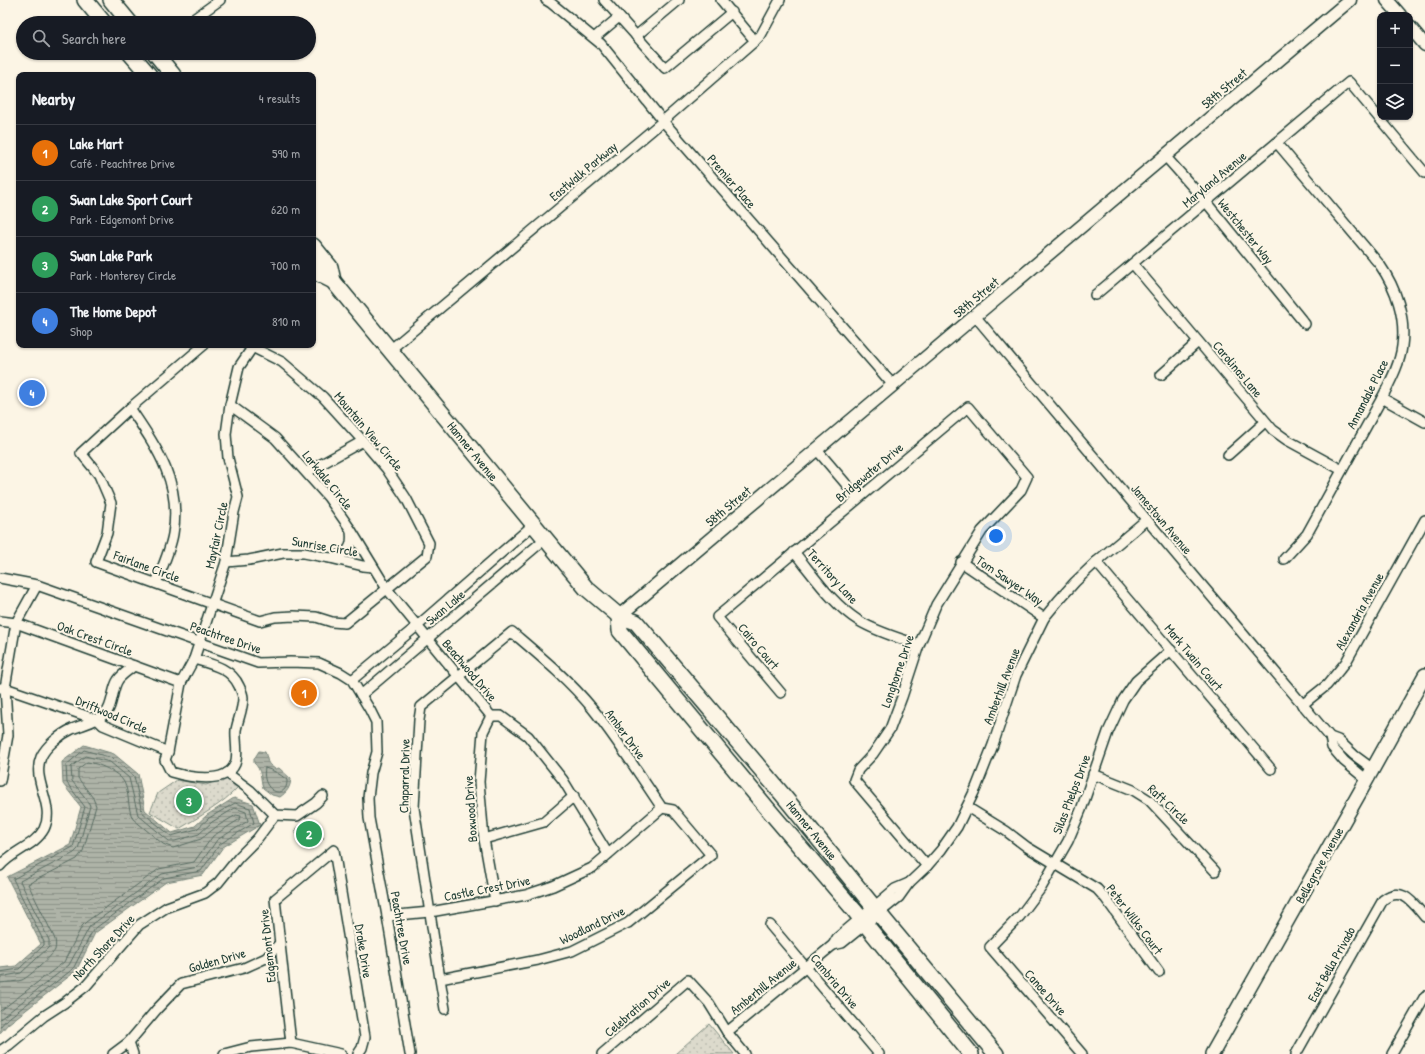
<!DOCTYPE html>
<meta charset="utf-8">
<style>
:root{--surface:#171b24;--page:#242831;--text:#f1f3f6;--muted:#9ea1a6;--line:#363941;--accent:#b45309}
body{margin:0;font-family:"Patrick Hand",sans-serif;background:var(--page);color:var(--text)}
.controls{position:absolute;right:12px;top:12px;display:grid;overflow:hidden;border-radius:8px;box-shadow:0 1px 3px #0004}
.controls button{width:36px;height:36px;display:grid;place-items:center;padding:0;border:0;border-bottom:1px solid var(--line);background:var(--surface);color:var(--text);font:20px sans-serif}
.you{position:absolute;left:996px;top:536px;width:14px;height:14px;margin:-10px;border:3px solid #fff;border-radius:50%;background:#1a73e8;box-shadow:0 0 0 6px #1a73e833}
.badge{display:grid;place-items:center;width:26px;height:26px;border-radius:50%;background:var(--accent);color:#fff;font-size:13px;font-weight:700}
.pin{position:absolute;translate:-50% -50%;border:2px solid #fff;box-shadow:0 1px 4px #0006}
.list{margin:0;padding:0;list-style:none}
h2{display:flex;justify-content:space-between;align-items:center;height:52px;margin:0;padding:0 16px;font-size:17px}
h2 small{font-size:13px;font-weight:400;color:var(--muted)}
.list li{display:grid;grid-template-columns:26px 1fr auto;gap:12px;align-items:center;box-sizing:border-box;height:56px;padding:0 16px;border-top:1px solid var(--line)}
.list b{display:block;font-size:15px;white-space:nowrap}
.list p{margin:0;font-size:13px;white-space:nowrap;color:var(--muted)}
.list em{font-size:13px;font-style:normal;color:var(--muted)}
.icon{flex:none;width:22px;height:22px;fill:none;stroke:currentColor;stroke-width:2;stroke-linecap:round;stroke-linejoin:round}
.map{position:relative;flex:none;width:1425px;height:1054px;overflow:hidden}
.search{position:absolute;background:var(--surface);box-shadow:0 1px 3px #0004;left:16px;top:16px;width:300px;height:44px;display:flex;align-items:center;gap:10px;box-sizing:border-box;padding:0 14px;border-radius:22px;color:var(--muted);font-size:15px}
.panel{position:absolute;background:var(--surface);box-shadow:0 1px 3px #0004;left:16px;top:72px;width:300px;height:276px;border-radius:8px}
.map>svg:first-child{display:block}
</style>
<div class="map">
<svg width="1425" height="1054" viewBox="0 0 1425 1054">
<defs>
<pattern id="park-dots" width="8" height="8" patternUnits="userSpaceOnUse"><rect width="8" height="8" fill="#dcdacc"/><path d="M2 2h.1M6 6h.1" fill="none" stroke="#bcbcb0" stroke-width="1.8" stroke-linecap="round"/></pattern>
<pattern id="water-rules" width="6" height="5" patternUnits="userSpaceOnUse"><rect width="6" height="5" fill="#aeb3a7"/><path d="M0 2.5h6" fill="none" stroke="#8d9389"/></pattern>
</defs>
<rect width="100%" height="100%" fill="#fcf5e5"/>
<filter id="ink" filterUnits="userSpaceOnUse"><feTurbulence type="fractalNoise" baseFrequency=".025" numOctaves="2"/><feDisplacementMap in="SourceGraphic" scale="8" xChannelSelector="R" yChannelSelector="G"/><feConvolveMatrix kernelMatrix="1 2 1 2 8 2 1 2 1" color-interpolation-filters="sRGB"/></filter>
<g filter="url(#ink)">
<g fill="url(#park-dots)" stroke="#7e8c80">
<path d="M226,777L239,786C222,805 200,816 179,829L150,812L158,793L177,780L206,785Z"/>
<polygon points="308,819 324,838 310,850 294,831"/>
<polygon points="709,1024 734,1054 675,1054"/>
</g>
<g fill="url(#water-rules)" stroke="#758479">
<polygon points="84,745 114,754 138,774 145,810 172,833 195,826 207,815 234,798 253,804 260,825 223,847 203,875 166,882 95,933 76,971 8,1024 0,1033 0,968 16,966 41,944 7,877 70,845 81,807 63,784 62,762"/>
<path d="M259,751L265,752C269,762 265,762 275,769L279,768L291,779C290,788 287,792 280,797L272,795L263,788C260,778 262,770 254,763V759Z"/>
</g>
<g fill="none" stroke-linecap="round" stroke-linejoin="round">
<g stroke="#586c62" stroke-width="1">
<path d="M265,768C273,770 280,774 287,780C288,801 260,793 265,768Z"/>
<polyline points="0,972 19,969 44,945 44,942 13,879 73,847 85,807 67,783 66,765 84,750 112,758 134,776 142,812 171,836 197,829 209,818 235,803 250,808 254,823 220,844 201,871 164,878 93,930 73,969 6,1020 0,1027"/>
<polyline points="0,977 21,973 49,947 49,940 20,881 74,853 78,849 90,806 88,801 72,781 71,767 85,756 110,762 129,778 138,815 169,841 175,841 199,834 212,822 235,808 246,812 248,821 217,840 198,867 162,874 90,926 69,965 0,1019"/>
<path d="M0,983C7,982 16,982 22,980C29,977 52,956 55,950C56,945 56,941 54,937L28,884L77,859L83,851L96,806L93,798L78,778V769L87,762C97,763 119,772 124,782C130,794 127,808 133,819L163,844L173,848L201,839L216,827L236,815L241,816L240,819L213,836L194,862L159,869L86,922L82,926L64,962L0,1011"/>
</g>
<g stroke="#1f3d34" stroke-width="12">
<g id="minor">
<polyline points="546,0 551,3 601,44 663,121 893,385"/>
<polyline points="604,0 665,68 732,12"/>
<polyline points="721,0 755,41"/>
<polyline points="188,23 220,0"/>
<polyline points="636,36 679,0"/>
<polyline points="594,38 619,17"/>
<path d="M1277,143L1380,265C1396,288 1406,317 1402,346C1400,364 1390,382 1382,398L1307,534L1284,559"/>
<polyline points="1165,156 1206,202 1305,324"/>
<polyline points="1133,264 1273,430 1287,440 1342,470"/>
<polyline points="1095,295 1349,82 1425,173"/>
<polyline points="975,316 1330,737 1338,740 1354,755 1373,769"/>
<polyline points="204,345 130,408 81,453 99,475 111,503 107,533 96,562 260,621 275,617 294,616 316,617 332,622 345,623 427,556 429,543 406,498 386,468 363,441 323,397 282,362 248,345"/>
<polyline points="390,350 663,121 755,41 761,35 780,0"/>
<polyline points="1161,375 1198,342"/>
<polyline points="1382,398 1425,422"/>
<polyline points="230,405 275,438 328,497 351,530 387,589 491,716 501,716 528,736 563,780 608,854"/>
<path d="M130,408C157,448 182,483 173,534C170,551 162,568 156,583"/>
<polyline points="817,450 858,498"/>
<polyline points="1228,455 1265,422"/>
<polyline points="307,472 363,441"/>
<path d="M794,552C814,576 832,604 859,621C877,632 899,638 919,645"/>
<path d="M331,558C348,553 353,549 351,531"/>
<polyline points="226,562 249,560 283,553 304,553 330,558 363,566 373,567"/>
<polyline points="961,562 1044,618"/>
<polyline points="1096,562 1271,769"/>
<polyline points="0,578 37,585 258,663 290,662 319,663 341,673 352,680 370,710 376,722 377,752 371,773 368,798 369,818 387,916 410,1054"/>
<polyline points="0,621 16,623 181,683"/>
<polyline points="194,659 226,562 234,512 238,497 228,458 226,434 230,405 239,367 254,345"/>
<path d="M194,659C211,664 231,668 239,686C241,690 243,694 243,698C243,709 238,719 236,730C235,741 239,754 235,764C226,785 188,777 171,772L165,760L168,752L181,683Z"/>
<polyline points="352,680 423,621 533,525"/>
<polyline points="0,688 5,688 98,720 103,725 168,752"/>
<polyline points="781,693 717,617 968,407 1027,477 1021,490 982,531 936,605 919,645 902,697 890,729 873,754 858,770 854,780 927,866"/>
<polyline points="361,695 545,539"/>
<polyline points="1302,705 1327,685 1346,662 1425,520"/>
<polyline points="491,716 483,732 479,782 484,839 495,901"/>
<polyline points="1330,737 1332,747 1344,761 1367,780"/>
<polyline points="227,773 250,790 275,815 297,816 316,803 323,796"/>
<polyline points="1093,774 1133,790 1149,800 1215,871"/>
<polyline points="0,781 8,735 5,688 16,623 37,585"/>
<polyline points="967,807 1006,831 1027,847 1097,889 1106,899 1159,972"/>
<polyline points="484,839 544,822 574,796"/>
<path d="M0,866C12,851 35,846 44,829C56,805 31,781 41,757C46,746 61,734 72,729C84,724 96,722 105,714C113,707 112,688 118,680C121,675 129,670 134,666"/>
<polyline points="387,916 430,912 526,895 553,886 592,868 662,808"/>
<polyline points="770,925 879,1054"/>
<polyline points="833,945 842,943 899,897 909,883 927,866 941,850 957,827 976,788 993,745 1016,675 1044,618 1058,601 1075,582 1096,562 1146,520"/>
<path d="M440,979L538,960L572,951L628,923L711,855L673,810L662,808C639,774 617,739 592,708C568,679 540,656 512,632L421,707L419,720L414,808L440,979L445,1009"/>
<polyline points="727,1032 833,945 837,938 895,889 909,883"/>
<polyline points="129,1042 133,1054"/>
<polyline points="291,1043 275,899 334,850 365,1037 362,1048 358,1054"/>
<polyline points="0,1051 9,1045 44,1016 64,1003 86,986 139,925 167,907 205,893 218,883 239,857 257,839 275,815"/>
<polyline points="113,1054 129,1042 157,1009 181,984 244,968 266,958 280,943"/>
<polyline points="224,1054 251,1047 291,1043 341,1054"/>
<polyline points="602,1054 688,980 709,1003 727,1032 745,1054"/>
<polyline points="1082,1054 990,947 1020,916 1041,888 1068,841 1081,810 1108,732 1123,700 1136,681 1171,650"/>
<path d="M1296,1054L1383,900C1402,885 1413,903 1425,917"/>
<polyline points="1392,1054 1425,996"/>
</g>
</g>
<g stroke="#1f3d34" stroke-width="15">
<g id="tertiary">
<polyline points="1387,0 1400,15"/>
<polyline points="1410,27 1425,45"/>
<polyline points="619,616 1350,0"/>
</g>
</g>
<g stroke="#1f3d34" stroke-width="16">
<polyline id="secondary" points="1212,1054 1360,792 1425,675"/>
</g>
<g stroke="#1f3d34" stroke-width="18">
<g id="primary">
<polyline points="85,0 104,23"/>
<polyline points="111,0 130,23"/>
<polyline points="130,53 149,75"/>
<polyline points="155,53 173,75"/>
<polyline points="313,246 330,267 333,281"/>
<polyline points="313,267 319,274 333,281 586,588 619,616 636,622 782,794 886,922 996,1054"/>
<polyline points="619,616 620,631 767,808 854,910 971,1054"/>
</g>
</g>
<use href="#minor" stroke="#fcf5e5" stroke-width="9"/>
<use href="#tertiary" stroke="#fcf5e5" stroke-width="12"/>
<use href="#secondary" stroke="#fcf5e5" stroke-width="13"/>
<use href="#primary" stroke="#fcf5e5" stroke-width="15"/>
</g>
</g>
<g text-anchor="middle" stroke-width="4" stroke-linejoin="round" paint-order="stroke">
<g font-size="13" fill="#1f3d34" stroke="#fcf5e5">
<text transform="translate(1224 88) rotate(-40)" y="5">58th Street</text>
<text transform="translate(583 171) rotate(-40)" y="5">EastWalk Parkway</text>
<text transform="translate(1214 179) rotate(-40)" y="5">Maryland Avenue</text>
<text transform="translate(732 181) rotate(49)" y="5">Premier Place</text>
<text transform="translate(1246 231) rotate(51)" y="5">Westchester Way</text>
<text transform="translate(976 297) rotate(-40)" y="5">58th Street</text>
<text transform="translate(1238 369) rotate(50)" y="5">Carolinas Lane</text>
<text transform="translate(1367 394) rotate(-63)" y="5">Annandale Place</text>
<text transform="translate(369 431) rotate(50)" y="5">Mountain View Circle</text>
<text transform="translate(473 451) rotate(51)" y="5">Hamner Avenue</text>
<text transform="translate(869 472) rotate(-40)" y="5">Bridgewater Drive</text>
<text transform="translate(328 480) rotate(51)" y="5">Larkdale Circle</text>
<text transform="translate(728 506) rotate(-40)" y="5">58th Street</text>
<text transform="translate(1162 519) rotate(50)" y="5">Jamestown Avenue</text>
<text transform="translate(216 535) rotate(-78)" y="5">Mayfair Circle</text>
<text transform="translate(325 546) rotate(10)" y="5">Sunrise Circle</text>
<text transform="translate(147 566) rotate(20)" y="5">Fairlane Circle</text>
<text transform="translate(833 576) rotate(48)" y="5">Territory Lane</text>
<text transform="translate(1010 580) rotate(34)" y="5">Tom Sawyer Way</text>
<text transform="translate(445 607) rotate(-40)" y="5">Swan Lake</text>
<text transform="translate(1359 611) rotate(-61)" y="5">Alexandria Avenue</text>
<text transform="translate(226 637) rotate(19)" y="5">Peachtree Drive</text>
<text transform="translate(95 638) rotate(20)" y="5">Oak Crest Circle</text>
<text transform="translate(759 646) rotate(50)" y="5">Cairo Court</text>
<text transform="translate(1194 657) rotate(50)" y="5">Mark Twain Court</text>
<text transform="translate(470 670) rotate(50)" y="5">Beachwood Drive</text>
<text transform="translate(897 671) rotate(-71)" y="5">Longhorne Drive</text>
<text transform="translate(1001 686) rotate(-69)" y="5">Amberhill Avenue</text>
<text transform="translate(112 714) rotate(23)" y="5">Driftwood Circle</text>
<text transform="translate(626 734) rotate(54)" y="5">Amber Drive</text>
<text transform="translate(404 776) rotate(-89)" y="5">Chaparral Drive</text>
<text transform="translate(1071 794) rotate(-69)" y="5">Silas Phelps Drive</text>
<text transform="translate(1169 804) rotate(43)" y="5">Raft Circle</text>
<text transform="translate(470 809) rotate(-94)" y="5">Boxwood Drive</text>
<text transform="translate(812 830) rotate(51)" y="5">Hamner Avenue</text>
<text transform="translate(1319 865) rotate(-61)" y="5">Bellegrave Avenue</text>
<text transform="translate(487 888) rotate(-11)" y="5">Castle Crest Drive</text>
<text transform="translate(1135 919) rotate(53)" y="5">Peter Wilks Court</text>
<text transform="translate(592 925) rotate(-26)" y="5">Woodland Drive</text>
<text transform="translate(402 928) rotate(80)" y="5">Peachtree Drive</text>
<text transform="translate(267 946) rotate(-96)" y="5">Edgemont Drive</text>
<text transform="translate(103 947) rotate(-47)" y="5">North Shore Drive</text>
<text transform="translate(364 951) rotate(81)" y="5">Drake Drive</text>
<text transform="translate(217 960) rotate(-16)" y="5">Golden Drive</text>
<text transform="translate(1331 964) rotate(-61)" y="5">East Bella Privado</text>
<text transform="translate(835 981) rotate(50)" y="5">Cambria Drive</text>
<text transform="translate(763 986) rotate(-39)" y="5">Amberhill Avenue</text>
<text transform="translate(1046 992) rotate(49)" y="5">Canoe Drive</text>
<text transform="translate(637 1007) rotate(-41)" y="5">Celebration Drive</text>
</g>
</g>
</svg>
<div class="controls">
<button>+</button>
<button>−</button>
<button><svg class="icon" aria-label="layers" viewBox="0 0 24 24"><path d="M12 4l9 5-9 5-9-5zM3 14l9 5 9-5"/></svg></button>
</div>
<div class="you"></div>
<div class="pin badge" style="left:304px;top:693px;background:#e8710a">1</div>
<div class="pin badge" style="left:309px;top:834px;background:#2e9e5b">2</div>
<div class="pin badge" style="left:189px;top:801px;background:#2e9e5b">3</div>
<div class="pin badge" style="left:32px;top:393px;background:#3f7fe0">4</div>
<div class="search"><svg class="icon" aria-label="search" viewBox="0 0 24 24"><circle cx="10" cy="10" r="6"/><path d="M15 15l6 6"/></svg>Search here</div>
<section class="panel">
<h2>Nearby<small>4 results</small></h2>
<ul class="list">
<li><span class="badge" style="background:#e8710a">1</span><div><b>Lake Mart</b><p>Café · Peachtree Drive</p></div><em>590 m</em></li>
<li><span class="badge" style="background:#2e9e5b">2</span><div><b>Swan Lake Sport Court</b><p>Park · Edgemont Drive</p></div><em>620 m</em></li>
<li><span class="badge" style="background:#2e9e5b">3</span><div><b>Swan Lake Park</b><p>Park · Monterey Circle</p></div><em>700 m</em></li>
<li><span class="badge" style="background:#3f7fe0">4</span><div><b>The Home Depot</b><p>Shop</p></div><em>810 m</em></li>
</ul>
</section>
</div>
